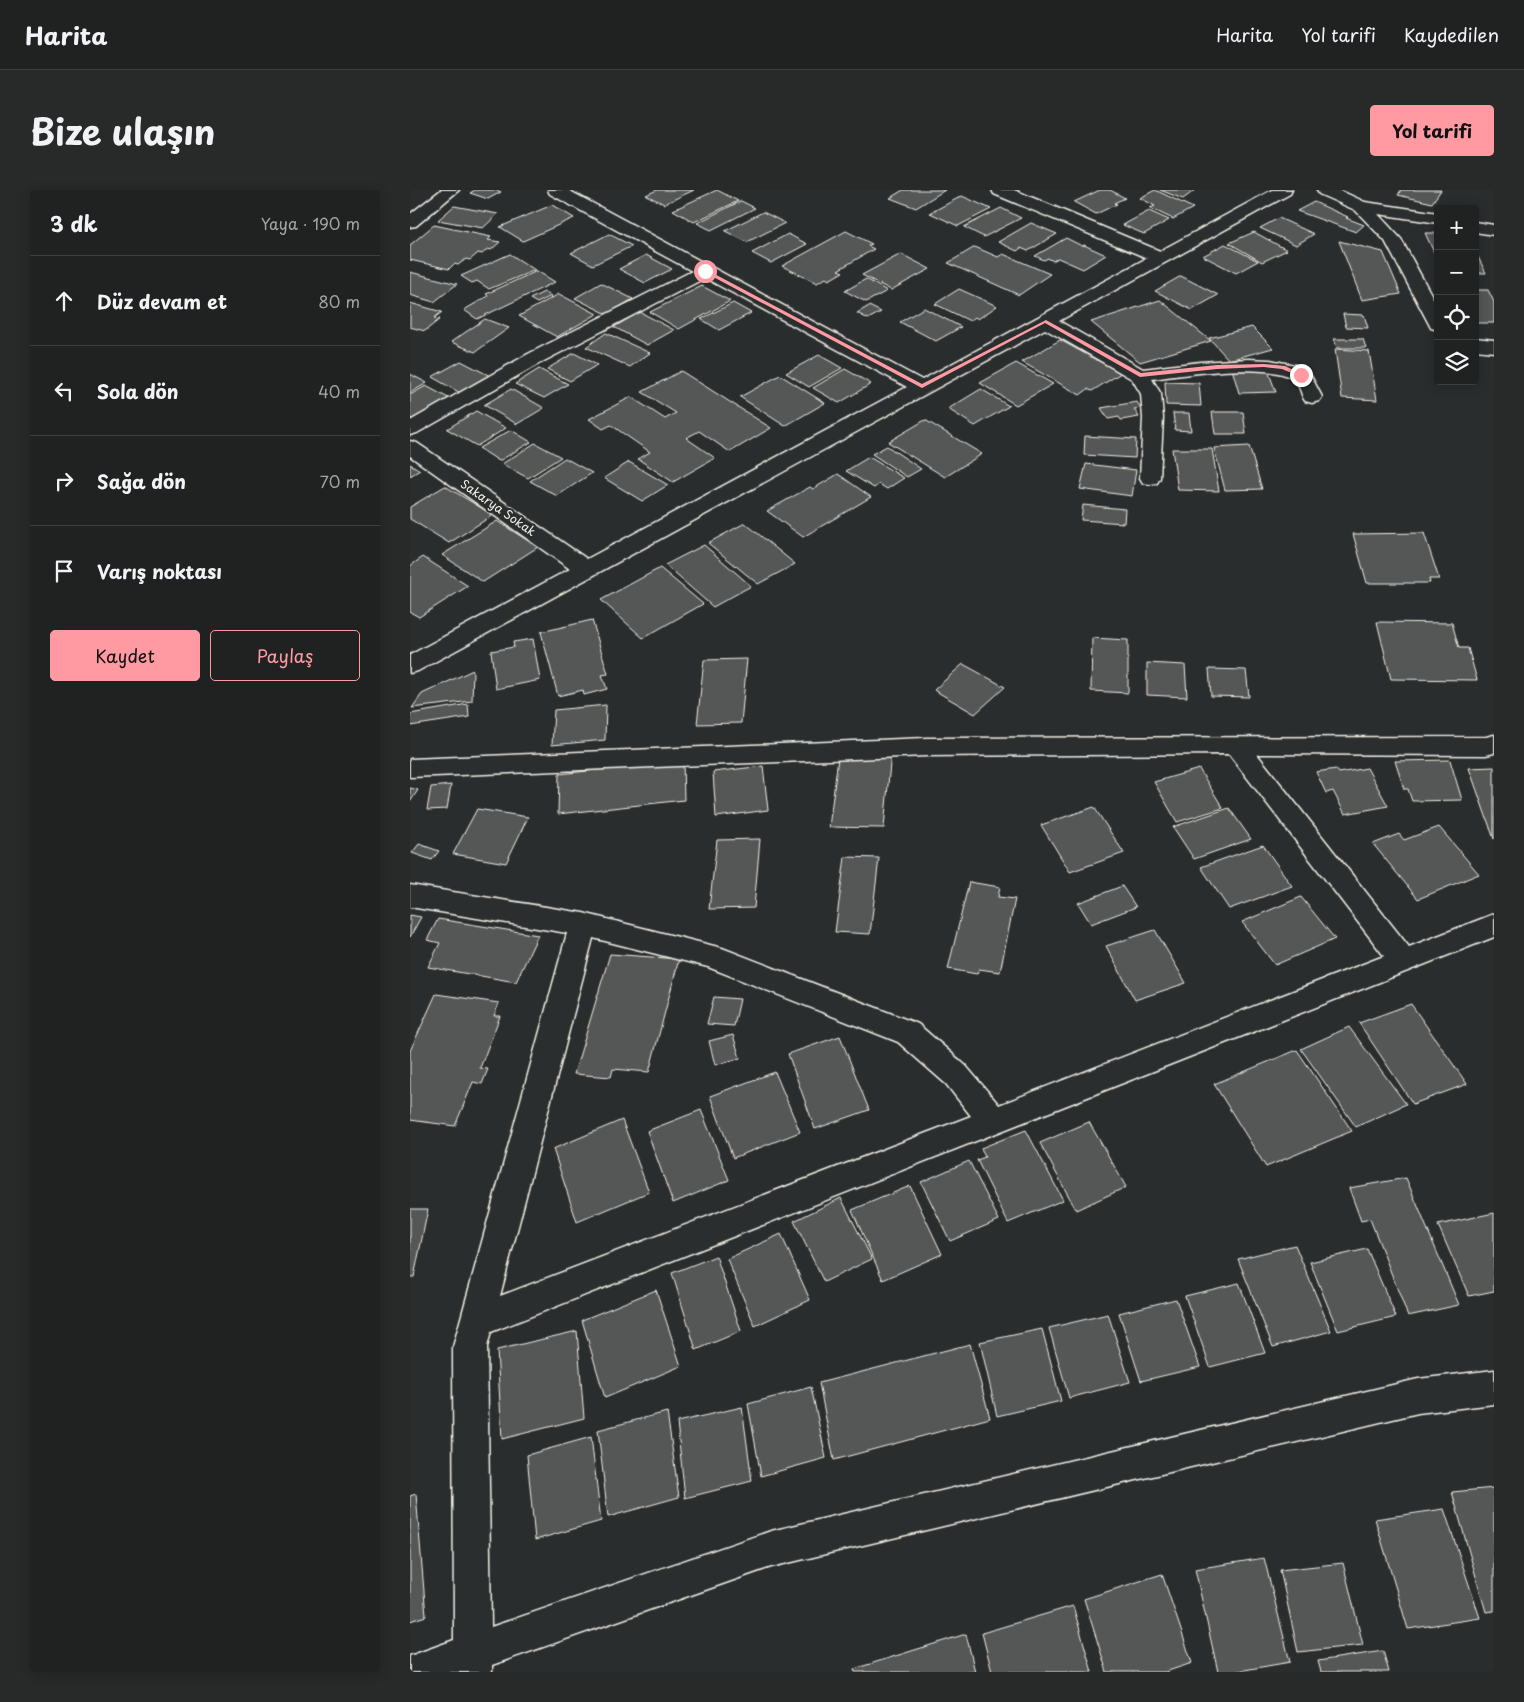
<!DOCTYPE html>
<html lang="tr">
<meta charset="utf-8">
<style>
:root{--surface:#202222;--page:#282a2a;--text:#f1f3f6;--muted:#a2a4a5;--line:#3d3f40;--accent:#ff9aa2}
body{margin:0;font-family:"Playpen Sans",sans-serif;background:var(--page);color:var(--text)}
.controls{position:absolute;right:15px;top:15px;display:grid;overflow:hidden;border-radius:5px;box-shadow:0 2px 12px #0003}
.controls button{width:45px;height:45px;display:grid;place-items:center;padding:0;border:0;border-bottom:1px solid var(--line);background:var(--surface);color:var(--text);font:25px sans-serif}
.stop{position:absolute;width:15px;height:15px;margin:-11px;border:4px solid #ff9aa2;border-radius:50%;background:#fff}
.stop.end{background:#ff9aa2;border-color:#fff;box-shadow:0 1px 5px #0008}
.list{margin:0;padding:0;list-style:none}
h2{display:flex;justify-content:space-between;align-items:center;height:65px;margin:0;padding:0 20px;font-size:21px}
h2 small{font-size:16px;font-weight:400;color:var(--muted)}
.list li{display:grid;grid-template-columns:32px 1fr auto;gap:15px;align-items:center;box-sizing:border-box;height:90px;padding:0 20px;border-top:1px solid var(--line)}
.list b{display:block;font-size:19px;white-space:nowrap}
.list em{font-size:16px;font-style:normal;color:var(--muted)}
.actions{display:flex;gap:10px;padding:15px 20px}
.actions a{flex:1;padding:11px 0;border:1px solid var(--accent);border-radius:5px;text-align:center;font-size:18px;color:var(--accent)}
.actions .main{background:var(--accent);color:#111}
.icon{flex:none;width:28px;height:28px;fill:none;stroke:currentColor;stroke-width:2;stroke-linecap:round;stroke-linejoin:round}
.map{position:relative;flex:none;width:1084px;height:1482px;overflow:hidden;border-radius:5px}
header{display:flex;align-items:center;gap:30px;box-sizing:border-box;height:70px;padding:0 25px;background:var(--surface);border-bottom:1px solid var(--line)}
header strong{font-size:24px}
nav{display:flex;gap:28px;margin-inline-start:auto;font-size:18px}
.intro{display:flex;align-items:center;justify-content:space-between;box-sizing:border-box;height:120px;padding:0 30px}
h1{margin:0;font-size:35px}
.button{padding:12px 22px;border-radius:5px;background:var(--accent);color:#111;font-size:18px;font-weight:700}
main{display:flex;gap:30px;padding:0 30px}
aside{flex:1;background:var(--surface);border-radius:5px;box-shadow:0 2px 12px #0003}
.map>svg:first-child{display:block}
</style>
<header>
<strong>Harita</strong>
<nav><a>Harita</a><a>Yol tarifi</a><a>Kaydedilen</a></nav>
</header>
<div class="intro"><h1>Bize ulaşın</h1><a class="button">Yol tarifi</a></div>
<main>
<aside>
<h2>3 dk<small>Yaya · 190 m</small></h2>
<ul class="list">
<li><svg class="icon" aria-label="ahead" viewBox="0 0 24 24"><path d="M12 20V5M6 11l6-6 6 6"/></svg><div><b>Düz devam et</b></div><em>80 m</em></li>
<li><svg class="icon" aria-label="left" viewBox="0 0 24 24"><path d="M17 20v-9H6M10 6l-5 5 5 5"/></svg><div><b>Sola dön</b></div><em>40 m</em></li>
<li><svg class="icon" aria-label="right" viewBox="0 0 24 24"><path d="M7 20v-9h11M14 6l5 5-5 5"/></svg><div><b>Sağa dön</b></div><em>70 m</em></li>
<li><svg class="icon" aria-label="arrive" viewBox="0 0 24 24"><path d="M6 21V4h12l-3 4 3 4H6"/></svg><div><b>Varış noktası</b></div></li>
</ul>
<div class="actions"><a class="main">Kaydet</a><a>Paylaş</a></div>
</aside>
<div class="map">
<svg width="1084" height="1482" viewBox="0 0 1084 1482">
<rect width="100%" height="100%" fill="#2a2d2e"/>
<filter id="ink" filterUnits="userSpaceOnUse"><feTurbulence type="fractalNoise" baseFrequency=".02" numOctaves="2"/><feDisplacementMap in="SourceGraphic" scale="10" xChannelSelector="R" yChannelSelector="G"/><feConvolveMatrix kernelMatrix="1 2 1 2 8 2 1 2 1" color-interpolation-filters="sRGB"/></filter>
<g filter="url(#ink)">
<g fill="#555756" stroke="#f4f1e8">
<polygon points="65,0 86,0 91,2 78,9 60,3"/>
<polygon points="247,0 284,0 254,14 236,5"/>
<polygon points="307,0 328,11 284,32 263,20"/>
<polygon points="493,0 535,0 506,18 480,8"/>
<polygon points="690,0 700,0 715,8 704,13 707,14 686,24 664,12"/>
<polygon points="745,0 783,18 763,29 740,18 745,16 730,8"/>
<polygon points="750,0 785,0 773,9"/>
<polygon points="991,0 1031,0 1022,13 988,5"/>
<polygon points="552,6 581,19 548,36 520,23"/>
<polygon points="331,11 345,18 301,40 287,33"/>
<polygon points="904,12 938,27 936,28 954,35 946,42 887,21"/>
<polygon points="142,15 164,28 113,51 90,37"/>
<polygon points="44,16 88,24 73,38 28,30"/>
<polygon points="591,18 611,28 574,47 554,37"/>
<polygon points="739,21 759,30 734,44 713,35"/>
<polygon points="353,22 375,33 337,52 315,41"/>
<polygon points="869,28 904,44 886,55 850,38"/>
<polygon points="621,33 647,44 618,61 611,58 607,61 588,52"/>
<polygon points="24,35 81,47 78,50 90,52 81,60 78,59 72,64 68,63 60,70 56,69 48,75 44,74 39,79 0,70 0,55"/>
<polygon points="436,41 462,54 458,56 464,59 428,80 433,82 419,90 416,88 407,93 372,76"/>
<polygon points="844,42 877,60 852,72 819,53"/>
<polygon points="1015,43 1028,43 1028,71"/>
<polygon points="199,44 222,56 183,75 161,63"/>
<polygon points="378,44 397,54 361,73 342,63"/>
<polygon points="656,48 672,56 674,55 696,65 673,79 648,68 643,71 638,68 634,70 625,66"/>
<polygon points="929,51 973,62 991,104 952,110"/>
<polygon points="815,54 848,71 826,83 793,66"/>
<polygon points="565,57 588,67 593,64 640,84 609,105 538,73"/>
<polygon points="1065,61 1076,83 1066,83 1068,86 1065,86"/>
<polygon points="100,64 125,80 79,99 67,91 62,93 51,86"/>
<polygon points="491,64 520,79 481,100 452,85"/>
<polygon points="236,65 262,79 235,93 209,79"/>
<polygon points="127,81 145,92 67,129 54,120 78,106 76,104"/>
<polygon points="0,82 47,94 24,112 0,105"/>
<polygon points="771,86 808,105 782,120 745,101"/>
<polygon points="456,89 477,101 456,112 435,101"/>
<polygon points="191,93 223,109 197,124 165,108"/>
<polygon points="292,96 320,111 269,139 240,122"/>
<polygon points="549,99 587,116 568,129 565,127 560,131 525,114"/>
<polygon points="1065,100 1078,100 1084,112 1084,133 1065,133"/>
<polygon points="134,102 141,106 127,113 120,109"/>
<polygon points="149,104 187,124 147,147 109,126"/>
<polygon points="750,110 801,151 730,172 681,132"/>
<polygon points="0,113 32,122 24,128 30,129 15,141 0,137"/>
<polygon points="323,113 341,123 309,140 291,129"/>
<polygon points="459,116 471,122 458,129 447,123"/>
<polygon points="514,118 551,137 526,151 490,132"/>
<polygon points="230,122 264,140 237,155 204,137"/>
<polygon points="933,124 954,125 958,138 936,137"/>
<polygon points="75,129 99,138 65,162 41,152"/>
<polygon points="842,137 863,158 819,170 799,148"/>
<polygon points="196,143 240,163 220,177 176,157"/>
<polygon points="924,149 953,149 956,158 927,158"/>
<polygon points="650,150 711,183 682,201 678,199 670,205 612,172"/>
<polygon points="925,159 959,161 967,210 932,208"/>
<polygon points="164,163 187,175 160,191 137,179"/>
<polygon points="409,165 432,178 399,197 376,183"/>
<polygon points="51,171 82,187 52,204 22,187"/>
<polygon points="606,173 643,194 606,215 570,193"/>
<polygon points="857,178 866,202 829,203 822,179"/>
<polygon points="129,179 158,194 134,208 105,194"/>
<polygon points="435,179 461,194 429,213 403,198"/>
<polygon points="271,181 361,238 320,262 289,241 276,248 305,268 263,292 228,269 240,262 201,235 193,239 179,229 221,207 255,229 266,223 232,202"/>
<polygon points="0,184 17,193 0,203"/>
<polygon points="370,185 415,213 375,236 330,207"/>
<polygon points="755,192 789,193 791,216 756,215"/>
<polygon points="16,196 42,210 7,231 0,228 0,205"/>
<polygon points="101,199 134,218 107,234 74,215"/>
<polygon points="571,199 599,216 565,236 538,219"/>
<polygon points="727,212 731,218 724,219 729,227 711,230 709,227 698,229 691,218"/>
<polygon points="66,221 96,238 67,256 37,239"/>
<polygon points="802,222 833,222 836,244 805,244"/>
<polygon points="763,223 779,223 781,241 765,240"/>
<polygon points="515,230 572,264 535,287 478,252"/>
<polygon points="101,240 121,252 89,271 69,258"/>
<polygon points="675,246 726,249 725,268 674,265"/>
<polygon points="125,253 151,267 118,288 92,274"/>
<polygon points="477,256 511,279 497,287 462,264"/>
<polygon points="839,256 852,299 815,300 804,258"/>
<polygon points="762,259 802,259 809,301 768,300"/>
<polygon points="459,267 494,288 477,299 469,294 464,298 436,281"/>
<polygon points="155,268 182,283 147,306 120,291"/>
<polygon points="219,272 258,295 232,311 194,288"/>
<polygon points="0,274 10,280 0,286"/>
<polygon points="676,274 726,280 722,306 670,299"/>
<polygon points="428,284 461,307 393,347 357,321 400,297 403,299"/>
<polygon points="35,296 83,325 39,353 0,329 0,317"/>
<polygon points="673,315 715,319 714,333 671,330"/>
<polygon points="87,331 128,357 73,392 32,365"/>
<polygon points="335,333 385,374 348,394 298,353"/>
<polygon points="1014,343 1029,389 1019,389 1020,393 957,393 943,344"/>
<polygon points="294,355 341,396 303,417 255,375"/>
<polygon points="13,367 58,396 9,427 0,422 0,376"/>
<polygon points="250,378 293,414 233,448 191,410"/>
<polygon points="182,430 198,484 192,485 197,499 174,505 173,500 148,506 131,442"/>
<polygon points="967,432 1042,433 1049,458 1058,458 1067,490 981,489"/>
<polygon points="682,448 718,450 718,503 681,501"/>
<polygon points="123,449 130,490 86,499 81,461 104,457 103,452"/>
<polygon points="337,469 331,533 287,534 294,470"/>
<polygon points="737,473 775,475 777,507 737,505"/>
<polygon points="553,474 595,497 565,524 524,500"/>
<polygon points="799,479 836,480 839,507 801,506"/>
<polygon points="63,480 62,511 2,518 12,504"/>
<polygon points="58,514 59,527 0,536 0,524"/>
<polygon points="196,515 195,550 142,555 144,520"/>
<polygon points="429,561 481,563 474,638 419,637"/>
<polygon points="1040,570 1052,610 1002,611 998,599 994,599 985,571"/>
<polygon points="273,571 274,610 148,624 149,584"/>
<polygon points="353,576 358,620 306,627 303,582"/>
<polygon points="1084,577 1084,649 1059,578"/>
<polygon points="957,578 978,616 935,624 923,601 916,603 906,582 926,579 929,583"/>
<polygon points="789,579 813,618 767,632 744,592"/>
<polygon points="41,595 37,619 17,620 21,597"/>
<polygon points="0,598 8,600 0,612"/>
<polygon points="684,617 714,663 660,682 631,635"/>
<polygon points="819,618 841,649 784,669 763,637"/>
<polygon points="67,619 118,627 96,673 43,664"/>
<polygon points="1029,637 1069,684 1008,709 963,654 989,644 994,650"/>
<polygon points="350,649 344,718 299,719 307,650"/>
<polygon points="9,654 29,661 22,670 2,663"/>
<polygon points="853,655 882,696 819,719 791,677"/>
<polygon points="435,667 469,668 460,744 425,742"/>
<polygon points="559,692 590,697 588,707 605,709 590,782 569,779 567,784 538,779"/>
<polygon points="712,696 726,717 681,734 668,713"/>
<polygon points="891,707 925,749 865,775 832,732"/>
<polygon points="0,725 11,727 0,747"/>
<polygon points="28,729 128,745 106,792 18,777 30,753 17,750"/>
<polygon points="745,740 776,793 725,810 696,756"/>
<polygon points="200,764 269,769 239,882 203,879 201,887 164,884"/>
<polygon points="26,804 89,813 84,826 90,826 70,878 78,879 72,894 63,892 45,936 0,930 0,861"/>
<polygon points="304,807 330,809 324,836 297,834"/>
<polygon points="1001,814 1057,894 1003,914 949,833"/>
<polygon points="939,837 996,914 946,937 891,859"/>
<polygon points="323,845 330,868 305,875 299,851"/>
<polygon points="430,846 459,920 405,939 378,864"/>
<polygon points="887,860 942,941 856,977 804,894"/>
<polygon points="365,882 390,942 323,968 300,906"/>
<polygon points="291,920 319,990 263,1013 237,941"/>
<polygon points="212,930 239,1002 167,1032 143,959"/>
<polygon points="679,932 716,997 666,1020 630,953"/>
<polygon points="616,940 653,1010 598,1033 567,970 575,967 571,958"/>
<polygon points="559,971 589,1030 540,1051 511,992"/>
<polygon points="996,988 1049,1115 998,1126 960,1029 951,1031 939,998"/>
<polygon points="500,996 532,1064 473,1090 442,1020"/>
<polygon points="431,1008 462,1069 414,1092 384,1031"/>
<polygon points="0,1019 18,1019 4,1087 0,1087"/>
<polygon points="1084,1023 1084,1101 1059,1106 1028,1035"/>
<polygon points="371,1044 400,1110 345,1136 317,1069"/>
<polygon points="885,1055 921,1141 863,1157 828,1069"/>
<polygon points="957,1059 986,1127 928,1141 900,1072"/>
<polygon points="306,1066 331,1141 286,1160 262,1083"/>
<polygon points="829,1093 855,1163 800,1177 775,1106"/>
<polygon points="246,1100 271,1176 195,1208 172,1130"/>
<polygon points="766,1109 790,1177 731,1191 709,1123"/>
<polygon points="698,1124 720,1192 659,1208 639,1138"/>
<polygon points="632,1139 651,1211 587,1226 570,1152"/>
<polygon points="167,1141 174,1228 92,1249 87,1160"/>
<polygon points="560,1154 580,1228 424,1270 409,1193"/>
<polygon points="401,1197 416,1268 351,1286 338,1214"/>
<polygon points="332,1217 342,1291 275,1308 267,1232"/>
<polygon points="257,1222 269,1307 198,1327 188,1240"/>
<polygon points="181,1247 191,1331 125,1350 117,1265"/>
<polygon points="1084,1298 1084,1421 1076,1422 1042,1302"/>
<polygon points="6,1304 16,1426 0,1431 0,1306"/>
<polygon points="1034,1319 1070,1428 998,1439 965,1329"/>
<polygon points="854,1368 880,1472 823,1482 808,1482 785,1379"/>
<polygon points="933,1373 953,1455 888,1462 870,1380"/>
<polygon points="752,1384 782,1473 755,1482 697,1482 674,1409"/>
<polygon points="663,1416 682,1482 582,1482 572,1443"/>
<polygon points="556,1444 565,1482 445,1482 444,1479"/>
<polygon points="973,1461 979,1482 911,1482 908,1471"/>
</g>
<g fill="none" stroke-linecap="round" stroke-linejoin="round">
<g stroke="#f4f1e8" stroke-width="3">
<g id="minor">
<polygon points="31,0 49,0 6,36 0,37 0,24"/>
<path d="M138,0H158L512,190L737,68L584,4L582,0H604L750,61L862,0H882L880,4L649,131L733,179L790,172L838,169L860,170L885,175L900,184L912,207L909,211L902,213L895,211C891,205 890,195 885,190C861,171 773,185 742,189L751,204L753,228L750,288L747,293L740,294L733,293L730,288L733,228L731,204L722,189L635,139L8,481L0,483V465L160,379L0,266V251L7,253L177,369L497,197L295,88L132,172L7,243L0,245V231L118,164L282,81L140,4Z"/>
<polygon points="907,0 929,0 955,12 1028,23 1028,33 968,24 991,49 1028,117 1028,140 1021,138 1019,134 975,51 945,20 909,4"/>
<polygon points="1065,32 1084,35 1084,45 1065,42"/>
<polygon points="1065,148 1084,150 1084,162 1065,160"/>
<path d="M1084,545V563L1076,565L847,564L999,757L1084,724V747L81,1142L77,1157L81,1437L361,1341L1008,1189L1084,1180V1214L1008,1223L361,1377L82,1475V1482H0V1466L44,1450L43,1157L157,743L0,717V695L173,723L312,758L508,834L556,876L589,915L974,766L819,564L516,566L0,587V569L516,548L1076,547ZM183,748L298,777L488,852L536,894L561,926L90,1106Z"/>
</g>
</g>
<use href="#minor" fill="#2a2d2e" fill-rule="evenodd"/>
</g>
</g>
<polygon fill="#ff9aa2" points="294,80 297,80 512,194 636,130 731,183 807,175 854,174 875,176 894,185 891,187 872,179 854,177 807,179 730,187 635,133 512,198 294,82"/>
<g text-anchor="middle" stroke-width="4" stroke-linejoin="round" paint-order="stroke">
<g font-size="12" fill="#f4f1e8" stroke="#2a2d2e">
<text transform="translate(88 318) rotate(35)" y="4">Sakarya Sokak</text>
</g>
</g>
</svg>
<div class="controls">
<button>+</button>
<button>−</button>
<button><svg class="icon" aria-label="locate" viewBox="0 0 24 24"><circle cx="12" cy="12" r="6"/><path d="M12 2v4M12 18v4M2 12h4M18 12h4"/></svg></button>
<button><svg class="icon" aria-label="layers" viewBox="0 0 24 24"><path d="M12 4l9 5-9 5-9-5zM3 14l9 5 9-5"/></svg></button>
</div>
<div class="stop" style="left:295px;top:81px"></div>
<div class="stop end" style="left:891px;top:185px"></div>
</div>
</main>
